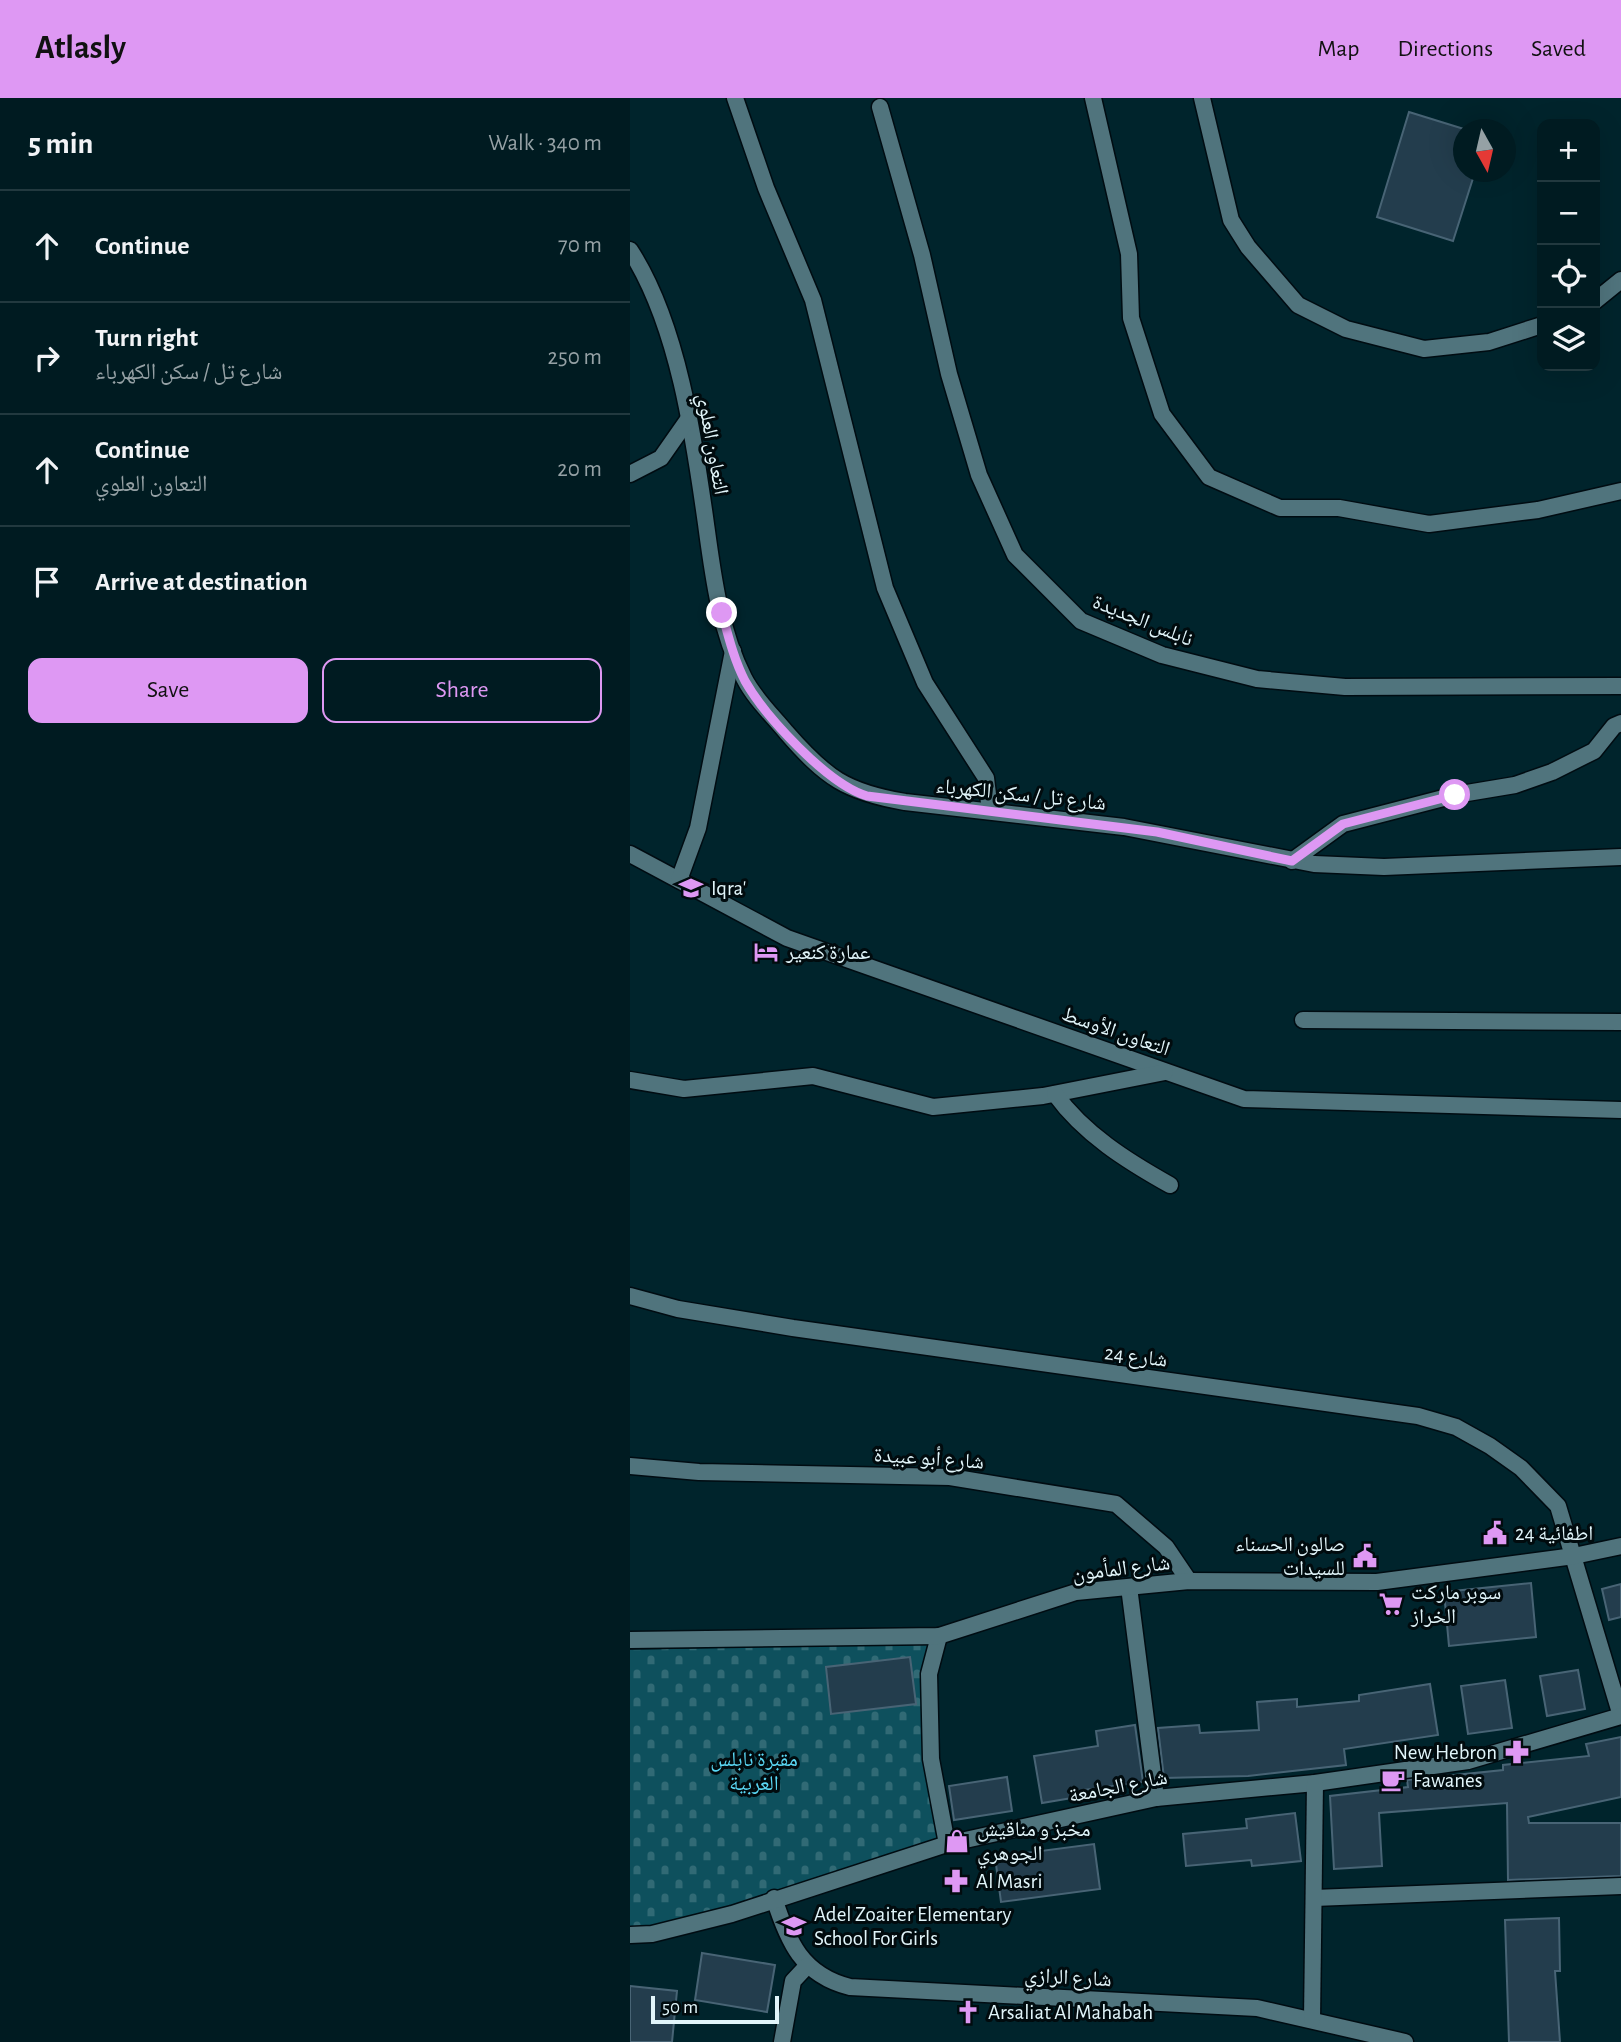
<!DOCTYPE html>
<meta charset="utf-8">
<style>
:root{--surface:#001b21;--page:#0e282e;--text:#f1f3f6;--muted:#95a1a5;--line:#22393f;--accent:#de98f3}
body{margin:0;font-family:"Alegreya Sans","Noto Naskh Arabic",sans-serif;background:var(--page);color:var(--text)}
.controls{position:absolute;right:21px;top:21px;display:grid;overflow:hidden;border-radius:14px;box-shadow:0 7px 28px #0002}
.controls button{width:63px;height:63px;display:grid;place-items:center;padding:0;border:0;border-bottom:2px solid var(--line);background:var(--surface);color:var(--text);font:35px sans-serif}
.compass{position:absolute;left:823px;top:21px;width:63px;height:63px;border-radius:50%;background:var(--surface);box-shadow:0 7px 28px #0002;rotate:172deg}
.scale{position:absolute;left:21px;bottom:18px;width:128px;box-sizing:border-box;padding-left:7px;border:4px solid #e1f5fa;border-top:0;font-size:19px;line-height:24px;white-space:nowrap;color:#e1f5fa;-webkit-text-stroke:5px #010b0e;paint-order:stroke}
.stop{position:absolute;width:21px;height:21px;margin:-16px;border:5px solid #de98f3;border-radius:50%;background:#fff}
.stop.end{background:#de98f3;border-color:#fff;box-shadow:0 2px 7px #0008}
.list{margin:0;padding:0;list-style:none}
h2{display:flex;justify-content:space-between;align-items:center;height:91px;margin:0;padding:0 28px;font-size:30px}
h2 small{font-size:23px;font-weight:400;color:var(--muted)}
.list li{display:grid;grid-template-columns:46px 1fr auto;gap:21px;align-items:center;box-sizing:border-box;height:112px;padding:0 28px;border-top:2px solid var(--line)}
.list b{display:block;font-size:26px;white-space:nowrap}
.list p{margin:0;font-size:23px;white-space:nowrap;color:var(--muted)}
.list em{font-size:23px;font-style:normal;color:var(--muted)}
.actions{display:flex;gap:14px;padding:21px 28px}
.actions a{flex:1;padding:16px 0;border:2px solid var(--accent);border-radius:14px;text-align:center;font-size:24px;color:var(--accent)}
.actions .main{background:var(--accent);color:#111}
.icon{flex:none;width:38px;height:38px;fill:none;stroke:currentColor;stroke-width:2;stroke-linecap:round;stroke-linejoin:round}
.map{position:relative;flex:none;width:991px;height:1944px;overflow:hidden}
header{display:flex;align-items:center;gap:42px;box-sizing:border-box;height:98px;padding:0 35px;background:var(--accent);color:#111}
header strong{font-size:33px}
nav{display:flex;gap:38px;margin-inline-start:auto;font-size:24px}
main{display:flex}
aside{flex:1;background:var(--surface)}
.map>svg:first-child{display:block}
</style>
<header>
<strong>Atlasly</strong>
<nav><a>Map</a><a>Directions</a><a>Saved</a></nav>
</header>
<main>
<aside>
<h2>5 min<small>Walk · 340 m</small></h2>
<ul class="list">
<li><svg class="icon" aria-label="ahead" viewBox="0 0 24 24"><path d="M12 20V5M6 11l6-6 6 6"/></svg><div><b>Continue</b></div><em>70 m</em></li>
<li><svg class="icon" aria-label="right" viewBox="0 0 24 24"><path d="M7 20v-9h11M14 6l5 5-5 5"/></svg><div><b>Turn right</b><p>شارع تل / سكن الكهرباء</p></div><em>250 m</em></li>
<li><svg class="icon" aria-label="ahead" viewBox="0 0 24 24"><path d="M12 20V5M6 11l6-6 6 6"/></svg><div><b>Continue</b><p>التعاون العلوي</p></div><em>20 m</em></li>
<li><svg class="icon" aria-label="arrive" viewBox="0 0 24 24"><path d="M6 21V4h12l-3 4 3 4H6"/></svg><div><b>Arrive at destination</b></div></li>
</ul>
<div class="actions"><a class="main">Save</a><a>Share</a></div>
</aside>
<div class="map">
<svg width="991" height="1944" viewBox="0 0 991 1944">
<defs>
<pattern id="cemetery-stones" width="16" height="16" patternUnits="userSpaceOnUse" patternTransform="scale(1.75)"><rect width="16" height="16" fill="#0e505d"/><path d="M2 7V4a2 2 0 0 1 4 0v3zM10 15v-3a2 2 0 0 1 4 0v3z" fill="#316a75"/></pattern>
</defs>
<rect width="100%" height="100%" fill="#00242c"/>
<polygon fill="url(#cemetery-stones)" points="225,1547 301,1547 311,1739 101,1810 0,1833 0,1552"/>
<g fill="#233d4d" stroke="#486475" stroke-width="2">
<polygon points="779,14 834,31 834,74 845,74 823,143 747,119"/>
<polygon points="901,1485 906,1539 819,1548 814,1494"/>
<polygon points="991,1486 991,1519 979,1522 972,1491"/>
<polygon points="280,1559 286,1606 201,1616 196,1569"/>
<polygon points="948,1572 955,1611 917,1618 910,1578"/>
<polygon points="875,1582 882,1630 838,1636 831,1588"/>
<polygon points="800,1586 808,1637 714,1651 716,1667 618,1678 534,1680 528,1630 569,1627 570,1635 629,1632 627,1604 667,1601 667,1609 729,1603 729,1597"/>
<polygon points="505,1627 513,1684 453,1692 454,1698 412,1705 404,1658 468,1648 466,1633"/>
<polygon points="991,1639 991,1699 898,1719 899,1725 991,1725 991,1778 878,1782 877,1705 749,1715 752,1768 704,1771 700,1698 778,1689 777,1682 873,1672 873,1667 959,1658 956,1646"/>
<polygon points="377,1679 382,1713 324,1722 319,1688"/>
<polygon points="665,1715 671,1763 622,1768 621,1762 556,1768 553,1736 617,1730 616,1721"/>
<polygon points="464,1746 470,1791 371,1804 365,1759"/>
<polygon points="929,1820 930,1873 925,1873 930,1944 879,1944 875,1822"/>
<polygon points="72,1855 145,1867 137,1914 65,1902"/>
<polygon points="0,1888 47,1893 42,1944 0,1944"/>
</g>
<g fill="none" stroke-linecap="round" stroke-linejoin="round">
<g stroke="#000c12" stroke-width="19">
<g id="minor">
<polyline points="105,0 136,90 183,202 255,490 295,585 356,680 360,713"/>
<polyline points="463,0 499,156 501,220 532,316 579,379 650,410 709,410 799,426 908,412 991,393"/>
<polyline points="572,0 601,122 618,149 668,207 716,231 794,251 859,244 912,227"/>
<polyline points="250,9 292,157 319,276 349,377 385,457 451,523 532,557 627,581 715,589 991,588"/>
<path d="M0,152C48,226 64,340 76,426C83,478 90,533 114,580C124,600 142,617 156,634C196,680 216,694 275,704L494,729L684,766L754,769L991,759"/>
<polyline points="965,203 991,182"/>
<polyline points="0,376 31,360 59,320"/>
<polyline points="0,756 157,840 614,1001 991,1012"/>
<polyline points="662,763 713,726 825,697 885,687 922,674 964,653 984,628 991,625"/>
<polyline points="49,782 68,730 103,553"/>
<polyline points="673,922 991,924"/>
<polyline points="0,982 54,991 183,978 303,1009 413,998 535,974"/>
<path d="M425,996C454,1036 497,1063 540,1087"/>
<polyline points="0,1198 48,1211 163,1230 788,1318 826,1329 860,1348 891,1370 928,1408 991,1618"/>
<polyline points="0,1368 69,1374 320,1379 486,1406 536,1449 559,1483"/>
<polyline points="499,1489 526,1700"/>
<polyline points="309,1538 299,1576 301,1661 317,1746"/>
<polyline points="0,1542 309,1538 446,1494 559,1483 747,1484 944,1458 991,1448"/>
<path d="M144,1800C158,1844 172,1877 220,1889L627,1910L775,1944"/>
<polyline points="684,1800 991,1788"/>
<polyline points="0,1837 22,1836 102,1816 317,1746 526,1700 685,1685 838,1663 991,1618"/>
<polyline points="682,1922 685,1685"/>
<polyline points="152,1944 163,1883 177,1868"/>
</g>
</g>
<use href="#minor" stroke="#50747d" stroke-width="16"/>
</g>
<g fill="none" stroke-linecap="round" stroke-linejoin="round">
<path stroke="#de98f3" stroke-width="9" d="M92,515C98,537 104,562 115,583C135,618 197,686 237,698L527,734L662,763L713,726L825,697"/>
</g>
<defs>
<g id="school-bare" transform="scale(1.89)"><path d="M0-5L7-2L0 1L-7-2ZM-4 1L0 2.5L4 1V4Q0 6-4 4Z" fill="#de98f3" stroke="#010b0e" stroke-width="2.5" paint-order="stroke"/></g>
<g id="hotel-bare" transform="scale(1.89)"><path d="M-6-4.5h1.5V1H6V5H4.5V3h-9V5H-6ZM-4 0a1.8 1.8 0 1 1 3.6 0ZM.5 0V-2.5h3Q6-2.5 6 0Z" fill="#de98f3" stroke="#010b0e" stroke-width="2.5" paint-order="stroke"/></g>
<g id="civic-bare" transform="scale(1.89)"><path d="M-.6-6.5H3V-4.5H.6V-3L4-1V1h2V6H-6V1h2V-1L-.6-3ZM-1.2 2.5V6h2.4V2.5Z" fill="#de98f3" stroke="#010b0e" stroke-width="2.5" paint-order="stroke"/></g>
<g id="supermarket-bare" transform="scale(1.89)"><path d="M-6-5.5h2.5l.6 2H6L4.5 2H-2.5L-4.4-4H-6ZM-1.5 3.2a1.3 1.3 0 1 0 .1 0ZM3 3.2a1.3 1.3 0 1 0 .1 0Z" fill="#de98f3" stroke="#010b0e" stroke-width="2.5" paint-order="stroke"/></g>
<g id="pharmacy-bare" transform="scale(1.89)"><path d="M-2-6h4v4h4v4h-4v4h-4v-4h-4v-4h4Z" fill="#de98f3" stroke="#010b0e" stroke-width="2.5" paint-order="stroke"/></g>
<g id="cafe-bare" transform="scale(1.89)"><path d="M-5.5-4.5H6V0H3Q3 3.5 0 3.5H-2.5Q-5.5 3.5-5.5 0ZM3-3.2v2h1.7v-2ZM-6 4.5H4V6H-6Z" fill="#de98f3" stroke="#010b0e" stroke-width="2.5" paint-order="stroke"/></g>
<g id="shop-bare" transform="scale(1.89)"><path d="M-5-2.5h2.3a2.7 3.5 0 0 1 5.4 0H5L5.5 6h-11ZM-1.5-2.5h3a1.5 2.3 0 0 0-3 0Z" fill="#de98f3" stroke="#010b0e" stroke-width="2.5" paint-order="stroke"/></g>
<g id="church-bare" transform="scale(1.89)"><path d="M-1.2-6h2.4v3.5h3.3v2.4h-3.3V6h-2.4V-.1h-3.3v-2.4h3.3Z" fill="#de98f3" stroke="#010b0e" stroke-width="2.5" paint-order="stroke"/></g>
</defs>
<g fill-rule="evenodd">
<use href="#school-bare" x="61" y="790"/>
<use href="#hotel-bare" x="136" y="854"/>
<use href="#civic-bare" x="865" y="1435"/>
<use href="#civic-bare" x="735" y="1458"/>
<use href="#supermarket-bare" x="761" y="1506"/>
<use href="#pharmacy-bare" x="887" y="1654"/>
<use href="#cafe-bare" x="763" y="1682"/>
<use href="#shop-bare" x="327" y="1743"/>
<use href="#pharmacy-bare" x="326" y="1783"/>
<use href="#school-bare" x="164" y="1828"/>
<use href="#church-bare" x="338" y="1914"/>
</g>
<g text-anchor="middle" stroke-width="6" stroke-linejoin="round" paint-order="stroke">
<g font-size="21" fill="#e1f5fa" stroke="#010b0e">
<text transform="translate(83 346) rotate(80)" y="7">التعاون العلوي</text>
<text transform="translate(513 522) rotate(22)" y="7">نابلس الجديدة</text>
<text transform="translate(391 696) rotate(6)" y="7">شارع تل / سكن الكهرباء</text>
<text transform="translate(486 933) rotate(19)" y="7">التعاون الأوسط</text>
<text transform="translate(506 1258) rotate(7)" y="7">شارع 24</text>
<text transform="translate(299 1360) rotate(4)" y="7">شارع أبو عبيدة</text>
<text transform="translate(491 1470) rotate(-7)" y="7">شارع المأمون</text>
<text transform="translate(488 1688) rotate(-11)" y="7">شارع الجامعة</text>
<text transform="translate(438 1879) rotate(3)" y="7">شارع الرازي</text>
</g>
<g font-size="21" fill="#e1f5fa" stroke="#010b0e" text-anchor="start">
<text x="81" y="797">Iqra'</text>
<text x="156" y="861">عمارة كنعير</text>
<text x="885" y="1442">اطفائية 24</text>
<text x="715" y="1453" text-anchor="end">صالون الحسناء<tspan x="715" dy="24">للسيدات</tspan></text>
<text x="781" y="1501">سوبر ماركت<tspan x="781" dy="24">الخراز</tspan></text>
<text x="867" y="1661" text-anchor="end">New Hebron</text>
<text x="783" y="1689">Fawanes</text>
<text x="347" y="1738">مخبز و مناقيش<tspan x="347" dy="24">الجوهري</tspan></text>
<text x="346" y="1790">Al Masri</text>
<text x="184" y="1823">Adel Zoaiter Elementary<tspan x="184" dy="24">School For Girls</tspan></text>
<text x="358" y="1921">Arsaliat Al Mahabah</text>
</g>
<g font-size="21" fill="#5ad8f5" stroke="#010b0e">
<text x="124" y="1668">مقبرة نابلس<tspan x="124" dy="24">الغربية</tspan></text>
</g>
</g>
</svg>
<div class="controls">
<button>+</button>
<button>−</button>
<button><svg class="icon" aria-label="locate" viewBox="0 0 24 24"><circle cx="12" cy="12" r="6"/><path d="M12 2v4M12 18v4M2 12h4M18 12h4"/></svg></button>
<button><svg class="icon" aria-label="layers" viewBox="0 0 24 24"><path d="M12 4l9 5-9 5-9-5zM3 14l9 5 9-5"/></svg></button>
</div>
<svg class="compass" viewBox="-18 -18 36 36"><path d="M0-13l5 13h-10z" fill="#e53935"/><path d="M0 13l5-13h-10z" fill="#95a1a5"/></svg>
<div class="scale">50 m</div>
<div class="stop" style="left:825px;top:697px"></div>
<div class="stop end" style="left:92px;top:515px"></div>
</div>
</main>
